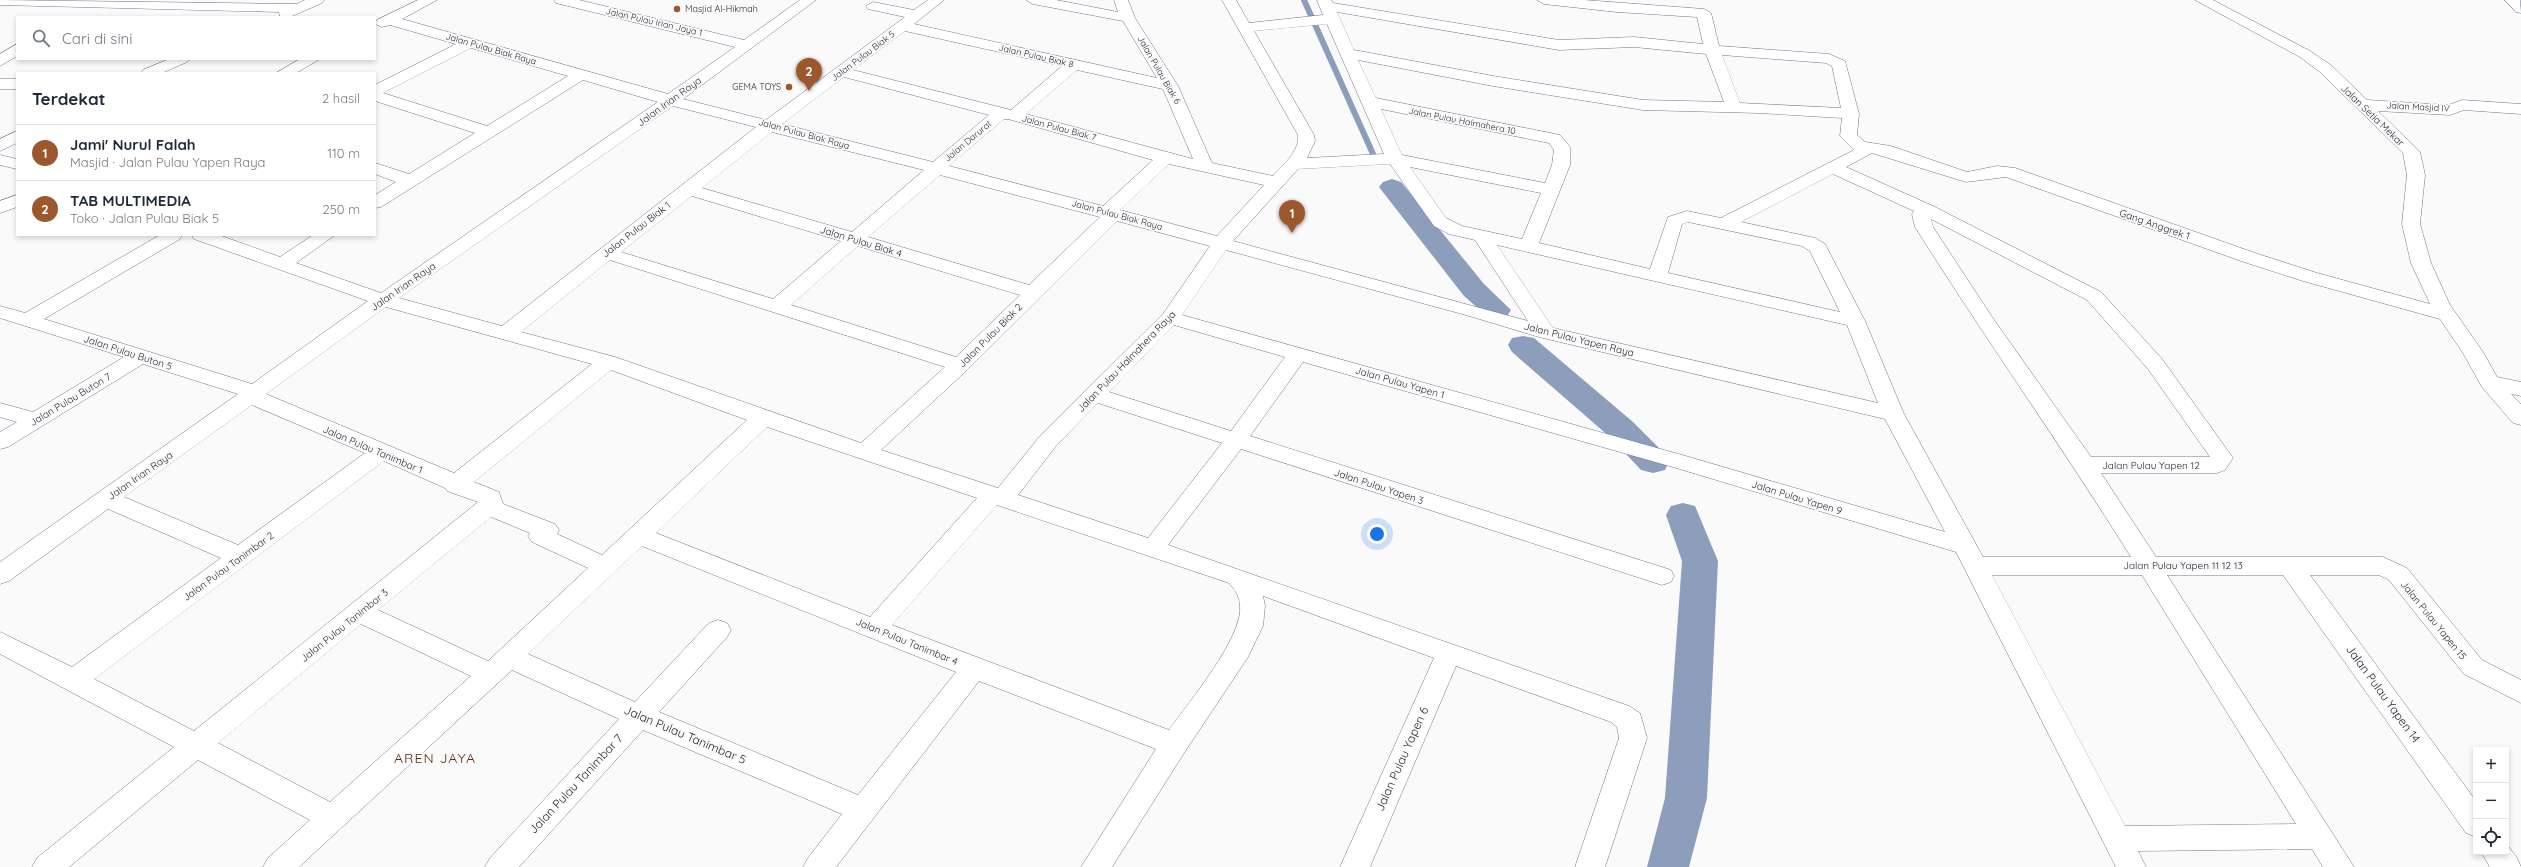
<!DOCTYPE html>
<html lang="id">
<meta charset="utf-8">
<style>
:root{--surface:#fff;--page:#f2f2f3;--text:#1f2937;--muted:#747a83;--line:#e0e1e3;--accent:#9d572d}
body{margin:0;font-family:Quicksand,sans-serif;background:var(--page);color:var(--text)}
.controls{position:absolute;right:12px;bottom:12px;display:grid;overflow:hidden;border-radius:0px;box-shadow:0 2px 6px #0003}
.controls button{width:36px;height:36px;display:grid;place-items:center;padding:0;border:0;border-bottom:1px solid var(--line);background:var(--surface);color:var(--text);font:20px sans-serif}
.you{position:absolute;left:1377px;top:534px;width:14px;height:14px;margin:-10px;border:3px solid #fff;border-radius:50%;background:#1a73e8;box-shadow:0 0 0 6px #1a73e833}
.badge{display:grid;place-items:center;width:26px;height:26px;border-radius:50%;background:var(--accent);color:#fff;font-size:13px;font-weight:700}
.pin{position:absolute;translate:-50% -33px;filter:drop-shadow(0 1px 2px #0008)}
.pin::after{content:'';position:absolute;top:21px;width:14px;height:12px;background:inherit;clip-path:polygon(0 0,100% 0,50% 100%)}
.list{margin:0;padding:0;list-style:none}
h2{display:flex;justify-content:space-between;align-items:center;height:52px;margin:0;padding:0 16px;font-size:17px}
h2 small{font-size:13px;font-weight:400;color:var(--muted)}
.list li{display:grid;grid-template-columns:26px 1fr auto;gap:12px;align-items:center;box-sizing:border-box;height:56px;padding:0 16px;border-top:1px solid var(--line)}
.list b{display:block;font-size:15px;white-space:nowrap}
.list p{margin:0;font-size:13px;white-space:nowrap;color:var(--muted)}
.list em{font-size:13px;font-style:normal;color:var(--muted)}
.icon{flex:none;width:22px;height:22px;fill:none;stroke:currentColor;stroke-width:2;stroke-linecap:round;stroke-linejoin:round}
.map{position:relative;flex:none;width:2521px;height:867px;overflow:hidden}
.search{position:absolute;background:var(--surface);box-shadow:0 2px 6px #0003;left:16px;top:16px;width:360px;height:44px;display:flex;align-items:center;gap:10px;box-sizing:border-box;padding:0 14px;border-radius:0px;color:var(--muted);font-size:15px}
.panel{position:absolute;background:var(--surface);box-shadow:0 2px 6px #0003;left:16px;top:72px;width:360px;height:164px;border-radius:0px}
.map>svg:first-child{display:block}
</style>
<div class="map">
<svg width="2521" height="867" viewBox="0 0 2521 867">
<rect width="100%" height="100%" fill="#fafafa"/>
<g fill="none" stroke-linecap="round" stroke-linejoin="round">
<polyline stroke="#8c9ebb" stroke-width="6" points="1304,0 1373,154"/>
<g fill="#8c9ebb" fill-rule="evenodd">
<polygon points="1392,179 1401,182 1484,284 1511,310 1507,316 1497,319 1487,316 1464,296 1379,187 1383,182"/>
<polygon points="1523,336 1534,338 1633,422 1665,454 1669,462 1665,470 1653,473 1641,470 1611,438 1512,352 1508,345 1512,338"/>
<polygon points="1683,503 1695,506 1718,561 1707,798 1689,867 1647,867 1665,798 1682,561 1666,515 1671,506"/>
</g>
<g stroke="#6b7991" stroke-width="1">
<g id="minor">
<polygon points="0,0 297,4 305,0 324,0 322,3 290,17 280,17 279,12 0,5"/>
<path d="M418,0H437L402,19L668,94L735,47L556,3L554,0H579L744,40L800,0H816L683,99L766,120L905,17L868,9L866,6L873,2L914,10L928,0H944L914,24L1157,78L1123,21L1033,4L1026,0H1056L1118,12L1114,0H1128L1135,18L1178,86L1212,163L1273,176C1283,165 1300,151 1298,135L1222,0H1236L1249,23L1323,15L1317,0H1331L1333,3L1559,40L1634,37L1703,44L1697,17L1617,12L1544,4L1537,0H1584L1704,9L1711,13L1719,46L1829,54L1845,61L1859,114L1857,135L1865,142L1891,146L1967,172L1997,166L2015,168L2255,253L2317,273L2430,304L2411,263L2402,224L2407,175L2403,153L2320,72L2300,57L2195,0H2213L2310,51L2332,66L2367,100L2448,105L2462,100L2521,104V114L2464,110L2450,115L2378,111L2420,152L2425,175L2420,224L2431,263L2450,305L2483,352L2497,377L2521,382V396L2511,394L2521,404V425L2513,423L2482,387L2463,353L2440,319L2303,281L2241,261L2006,177L1966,182L1872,153L1846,167L1933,206L2101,292L2162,359L2233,458L2225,470L2217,473H2101L2156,557H2383L2407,568L2482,660L2521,680V703L2464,674L2389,580L2379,575H2310L2476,801V837L2466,833L2283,575H2167L2354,867H2323L2312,849L2138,851L2146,867H2116L1956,552L1673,467L1303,362L1250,436L1671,570L1674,576L1671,582L1662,585L1241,449L1168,545L1629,706L1640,713L1647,738L1605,867H1575L1619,738L1617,727L1611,722L1456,666L1370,867H1340L1434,658L1263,596L1265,606L1263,626L1248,657L1184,753L1112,867H1081L1156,749L979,681L836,867H803L808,858L842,814L643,730L519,867H485L490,858L619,719L512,670L299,867H263L268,858L310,820L198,760L69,867H32L37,858L174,747L0,654V632L72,667L221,558L108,509L9,581L0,584V562L238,394L143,364L8,447L0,449V432L17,422L0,417V403L33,412L124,357L0,318V306L25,313L160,235H182L180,239L44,319L252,384L368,301L194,239L192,235H219L280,257L313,235H335L296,263L381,293L658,102L583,80L381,207L375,208V195L396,182L375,174V163L409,174L475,133L375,101V85L456,44L390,25L382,27L375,24L377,20ZM1337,12L1559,50L1634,47L1706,54L1724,102L1643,100L1493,76L1354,50ZM1327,24L1384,154L1307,158L1315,141L1314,135L1254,31ZM905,31L1062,66L1011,110L853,70ZM471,48L568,76L487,126L383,93ZM1722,55L1826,63L1832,66L1841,108L1740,103ZM1358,60L1493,86L1643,110L1759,113L1842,118L1840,136L1854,150L1721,218L1687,211L1668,217L1650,269L1539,243L1570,165V147L1560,135L1376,98ZM1077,70L1163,89L1193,159L1026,114ZM844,77L989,115L933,162L782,124ZM673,106L756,127L502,326L399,298ZM1381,109L1549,143L1554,150L1552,165L1545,183L1402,155ZM1004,119H1008L1153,160L1103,206L949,166ZM772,132L924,170L852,232L702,188ZM1169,164L1264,185L1217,236L1120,210ZM1390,164L1434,226L1449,234L1475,240L1528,321L1233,241L1298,169ZM1410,167L1541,193L1522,239L1462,226L1446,218ZM1833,174L1914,211L1912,214L1915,227C1985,338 2061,445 2131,557H1983L1904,414L1865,321L1825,244L1815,238L1741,222ZM940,175L1100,217L1029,285L868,237ZM692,196L841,241L773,299L621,252ZM1931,219L2087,300L2148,369L2210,457H2091L1992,317L1933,227ZM1117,221L1210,246L1163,314L1040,436L998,488L881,450L967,370ZM1688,222L1802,246L1810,251L1840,312L1668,273L1682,224ZM1497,245L1847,325L1878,403L1553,328ZM858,246L1020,295L956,357L791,305ZM1226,250L1466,315L1539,337L1885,419L1945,532L1689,457L1182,315ZM610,260L945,367L861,443L615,357L521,332ZM386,307L592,364L454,473L266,394ZM1174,325L1285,357L1231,431L1109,392ZM611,370L747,420L602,555L557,534L559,530L555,524L503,504L499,492L474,482ZM1098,403L1222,443L1148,538L1018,495L1056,446ZM252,405L365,453L238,545L124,497ZM767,427L977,498L870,617L656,533ZM384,461L445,488L447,491L478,502L194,731L94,679ZM997,505L1229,583C1235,590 1239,595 1240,605C1244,637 1188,703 1169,730L892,625ZM491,517L530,533L528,536L532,542L588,568L488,661L378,610ZM642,546L956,672L858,795L659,712L727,637L731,630L727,623L718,620L709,623L635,702L528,654ZM1992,575H2142L2296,824L2125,826ZM361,624L471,676L330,802L218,743Z"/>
<polygon points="2505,0 2520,0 2521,13 2516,12"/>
<polygon points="17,44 17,56 0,66 0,54"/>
<polygon points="169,59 190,59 187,62 162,73 141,73 143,70"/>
<polygon points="300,59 320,59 296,73 276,73"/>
<rect x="0" y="79" width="17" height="10"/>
<polygon points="17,131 17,143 0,151 0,139"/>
<polygon points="0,155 17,159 17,169 0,165"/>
<polygon points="17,195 17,207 0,213 0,201"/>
<polygon points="2506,843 2517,858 2521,867 2490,867 2481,852 2506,852"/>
</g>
</g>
<use href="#minor" fill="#fff" fill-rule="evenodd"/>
</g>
<g fill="#9d572d" stroke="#fafafa" stroke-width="1.5">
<circle cx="677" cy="9" r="4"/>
<circle cx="789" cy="87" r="4"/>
</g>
<g text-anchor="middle" stroke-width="3.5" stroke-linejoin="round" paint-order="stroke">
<g font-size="9" fill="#272d37" stroke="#fafafa" text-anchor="start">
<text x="685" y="12">Masjid Al-Hikmah</text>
<text x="781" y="90" text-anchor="end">GEMA TOYS</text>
</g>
<g font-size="9" fill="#272d37" stroke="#fafafa">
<text transform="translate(654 22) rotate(13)" y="3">Jalan Pulau Irian Jaya 1</text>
<text transform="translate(491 49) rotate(16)" y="3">Jalan Pulau Biak Raya</text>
<text transform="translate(863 56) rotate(-37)" y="3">Jalan Pulau Biak 5</text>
<text transform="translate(1036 56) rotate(13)" y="3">Jalan Pulau Biak 8</text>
<text transform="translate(1159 70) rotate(60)" y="3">Jalan Pulau Biak 6</text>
<text transform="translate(2418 107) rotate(3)" y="3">Jalan Masjid IV</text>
<text transform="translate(1462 121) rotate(11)" y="3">Jalan Pulau Halmahera 10</text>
<text transform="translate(1059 128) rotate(15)" y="3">Jalan Pulau Biak 7</text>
<text transform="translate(804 134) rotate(15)" y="3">Jalan Pulau Biak Raya</text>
<text transform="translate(968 141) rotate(-40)" y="3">Jalan Darurat</text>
<text transform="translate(1117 215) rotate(15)" y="3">Jalan Pulau Biak Raya</text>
</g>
<g font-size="10" fill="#272d37" stroke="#fafafa">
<text transform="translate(669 101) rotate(-36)" y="4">Jalan Irian Raya</text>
<text transform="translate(2373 115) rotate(44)" y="4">Jalan Setia Mekar</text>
<text transform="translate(2155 224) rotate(19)" y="4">Gang Anggrek 1</text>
<text transform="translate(636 229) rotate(-38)" y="4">Jalan Pulau Biak 1</text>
<text transform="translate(861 241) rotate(17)" y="4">Jalan Pulau Biak 4</text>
<text transform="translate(403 286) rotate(-35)" y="4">Jalan Irian Raya</text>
<text transform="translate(990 335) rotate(-45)" y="4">Jalan Pulau Biak 2</text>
<text transform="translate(1579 339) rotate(14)" y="4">Jalan Pulau Yapen Raya</text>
<text transform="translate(128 352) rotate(18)" y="4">Jalan Pulau Buton 5</text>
<text transform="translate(1126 361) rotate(-46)" y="4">Jalan Pulau Halmahera Raya</text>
<text transform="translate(1400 382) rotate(16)" y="4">Jalan Pulau Yapen 1</text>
<text transform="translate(70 399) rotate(-31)" y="4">Jalan Pulau Buton 7</text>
<text transform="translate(373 449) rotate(23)" y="4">Jalan Pulau Tanimbar 1</text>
<text x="2151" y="469">Jalan Pulau Yapen 12</text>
<text transform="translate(140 475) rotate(-35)" y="4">Jalan Irian Raya</text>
<text transform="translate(1379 486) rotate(18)" y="4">Jalan Pulau Yapen 3</text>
<text transform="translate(1797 497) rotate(17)" y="4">Jalan Pulau Yapen 9</text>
<text x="2183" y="569">Jalan Pulau Yapen 11 12 13</text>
<text transform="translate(228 566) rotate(-36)" y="4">Jalan Pulau Tanimbar 2</text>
<text transform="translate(2434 620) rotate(51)" y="4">Jalan Pulau Yapen 15</text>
<text transform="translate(344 625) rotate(-39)" y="4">Jalan Pulau Tanimbar 3</text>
<text transform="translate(907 641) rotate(22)" y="4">Jalan Pulau Tanimbar 4</text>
</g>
<g font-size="12" fill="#272d37" stroke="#fafafa">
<text transform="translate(2383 694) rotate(54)" y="4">Jalan Pulau Yapen 14</text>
<text transform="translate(685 735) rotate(23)" y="4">Jalan Pulau Tanimbar 5</text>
<text transform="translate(1402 759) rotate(-66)" y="4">Jalan Pulau Yapen 6</text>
<text transform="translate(576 784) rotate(-47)" y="4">Jalan Pulau Tanimbar 7</text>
</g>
<g font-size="14" letter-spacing="1" fill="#5b2c0e" stroke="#fafafa">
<text x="435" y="763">AREN JAYA</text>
</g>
</g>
</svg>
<div class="controls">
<button>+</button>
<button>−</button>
<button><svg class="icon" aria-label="locate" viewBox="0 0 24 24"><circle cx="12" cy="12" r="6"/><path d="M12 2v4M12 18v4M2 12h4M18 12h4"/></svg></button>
</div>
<div class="you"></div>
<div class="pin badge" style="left:1292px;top:233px">1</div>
<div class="pin badge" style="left:809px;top:91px">2</div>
<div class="search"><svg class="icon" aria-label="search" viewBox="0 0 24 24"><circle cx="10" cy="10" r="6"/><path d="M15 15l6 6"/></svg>Cari di sini</div>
<section class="panel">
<h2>Terdekat<small>2 hasil</small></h2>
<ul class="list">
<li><span class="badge">1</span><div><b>Jami' Nurul Falah</b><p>Masjid · Jalan Pulau Yapen Raya</p></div><em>110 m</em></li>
<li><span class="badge">2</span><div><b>TAB MULTIMEDIA</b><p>Toko · Jalan Pulau Biak 5</p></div><em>250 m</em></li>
</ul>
</section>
</div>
